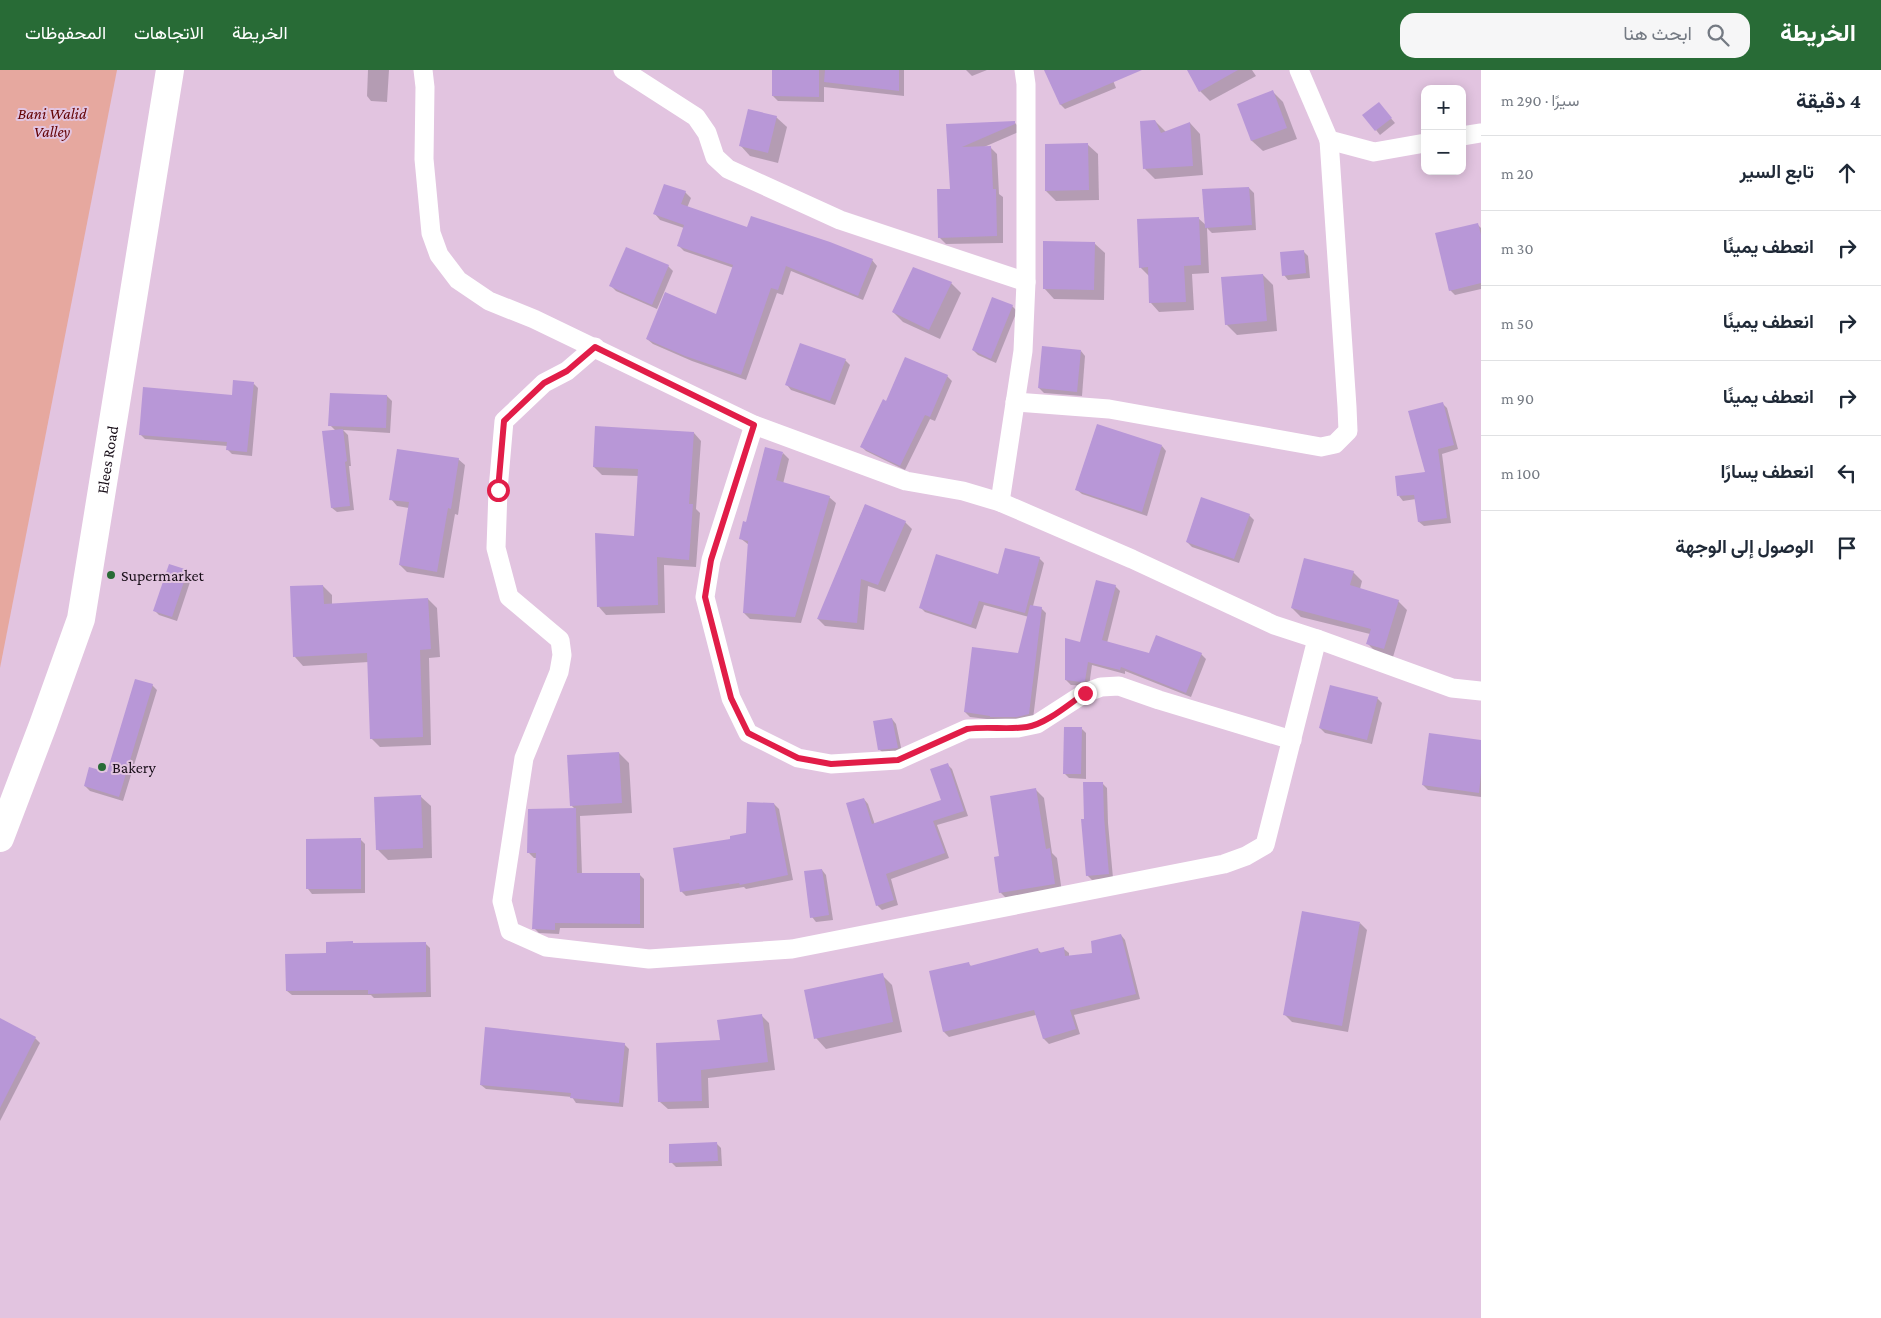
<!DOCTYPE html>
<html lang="ar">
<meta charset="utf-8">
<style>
:root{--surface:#fff;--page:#f6f6f7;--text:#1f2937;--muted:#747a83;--line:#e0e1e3;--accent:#286b36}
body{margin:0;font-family:"Crimson Pro",Vazirmatn,serif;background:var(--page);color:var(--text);direction:rtl}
.controls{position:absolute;right:15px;top:15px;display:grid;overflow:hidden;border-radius:10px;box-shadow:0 2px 12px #0003}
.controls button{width:45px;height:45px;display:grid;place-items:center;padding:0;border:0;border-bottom:1px solid var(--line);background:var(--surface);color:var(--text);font:25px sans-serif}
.stop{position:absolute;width:15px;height:15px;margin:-11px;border:4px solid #e11d48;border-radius:50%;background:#fff}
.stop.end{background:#e11d48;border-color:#fff;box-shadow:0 1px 5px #0008}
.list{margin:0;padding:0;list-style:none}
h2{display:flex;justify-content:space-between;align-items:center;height:65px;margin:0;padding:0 20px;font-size:21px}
h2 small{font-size:16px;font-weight:400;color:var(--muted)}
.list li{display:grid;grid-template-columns:32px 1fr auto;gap:15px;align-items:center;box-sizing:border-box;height:75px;padding:0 20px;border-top:1px solid var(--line)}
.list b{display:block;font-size:19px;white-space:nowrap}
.list em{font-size:16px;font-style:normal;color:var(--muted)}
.icon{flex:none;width:28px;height:28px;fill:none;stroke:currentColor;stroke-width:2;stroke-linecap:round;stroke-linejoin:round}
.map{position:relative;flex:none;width:1481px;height:1248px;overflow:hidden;direction:ltr}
header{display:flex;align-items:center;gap:30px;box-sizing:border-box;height:70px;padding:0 25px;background:var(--accent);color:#fff}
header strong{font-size:24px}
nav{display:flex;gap:28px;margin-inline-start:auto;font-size:18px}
.search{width:350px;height:45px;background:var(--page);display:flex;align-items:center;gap:12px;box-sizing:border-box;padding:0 18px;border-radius:15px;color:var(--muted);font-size:19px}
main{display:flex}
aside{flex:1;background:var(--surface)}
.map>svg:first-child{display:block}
</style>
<header>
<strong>الخريطة</strong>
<div class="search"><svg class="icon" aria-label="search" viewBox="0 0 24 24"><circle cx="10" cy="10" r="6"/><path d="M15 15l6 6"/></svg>ابحث هنا</div>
<nav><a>الخريطة</a><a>الاتجاهات</a><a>المحفوظات</a></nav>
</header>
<main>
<aside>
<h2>4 دقيقة<small>سيرًا · 290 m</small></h2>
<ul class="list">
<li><svg class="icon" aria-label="ahead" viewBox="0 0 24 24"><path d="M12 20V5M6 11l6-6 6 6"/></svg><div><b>تابع السير</b></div><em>20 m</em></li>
<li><svg class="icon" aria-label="right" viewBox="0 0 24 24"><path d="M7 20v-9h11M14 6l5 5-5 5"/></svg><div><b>انعطف يمينًا</b></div><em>30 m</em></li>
<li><svg class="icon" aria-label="right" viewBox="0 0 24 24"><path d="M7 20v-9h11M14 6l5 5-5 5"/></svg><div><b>انعطف يمينًا</b></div><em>50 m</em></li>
<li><svg class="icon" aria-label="right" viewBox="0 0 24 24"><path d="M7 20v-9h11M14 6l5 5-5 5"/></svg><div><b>انعطف يمينًا</b></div><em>90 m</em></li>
<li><svg class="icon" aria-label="left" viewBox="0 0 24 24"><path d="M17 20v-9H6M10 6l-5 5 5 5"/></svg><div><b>انعطف يسارًا</b></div><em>100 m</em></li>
<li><svg class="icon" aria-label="arrive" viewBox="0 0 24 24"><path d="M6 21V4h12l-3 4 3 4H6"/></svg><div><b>الوصول إلى الوجهة</b></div></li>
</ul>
</aside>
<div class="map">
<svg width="1481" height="1248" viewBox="0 0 1481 1248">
<rect width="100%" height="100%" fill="#e2c4e0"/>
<polygon fill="#e6a89f" points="0,0 117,0 0,598"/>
<g fill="#0003">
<polygon points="368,0 389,0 387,32 371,31 367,26"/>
<polygon points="773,0 904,0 904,26 824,17 824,32 778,31 773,26"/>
<polygon points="966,0 987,0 972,6"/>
<polygon points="1046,0 1109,0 1116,18 1065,39 1061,35"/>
<polygon points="1188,0 1252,0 1256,6 1210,31 1200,21"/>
<polygon points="1273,22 1283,32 1297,69 1263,81 1252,71 1239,35"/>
<polygon points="1383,39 1395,53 1380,65 1376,60"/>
<polygon points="776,47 787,57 778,93 750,86 740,75"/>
<polygon points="1155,51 1166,62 1190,53 1200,64 1203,105 1155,109 1145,99"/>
<polygon points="1014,52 1021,59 1021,61 984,77 990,77 997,84 999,124 1003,127 1003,173 946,174 939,167 951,120 947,56"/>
<polygon points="1087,74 1098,84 1099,130 1056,131 1046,121"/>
<polygon points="1249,118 1254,123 1256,160 1212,163 1207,158 1209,203 1192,204 1194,240 1159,242 1151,233 1149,206 1140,197 1198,148 1207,156"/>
<polygon points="685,122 691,128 687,138 748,159 872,190 877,196 863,230 791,201 783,225 777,223 746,310 692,291 653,274 647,269 717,246 734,198 684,181 678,175 684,158 660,150 655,144"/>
<polygon points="1478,155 1481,158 1481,219 1455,225 1450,220"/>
<polygon points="1094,173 1105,183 1104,230 1054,229 1044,218"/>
<polygon points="1303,181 1308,186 1310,208 1288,210 1284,205"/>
<polygon points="668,196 673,201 657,239 616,221 611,216"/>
<polygon points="1263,205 1273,215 1277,261 1237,265 1226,254"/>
<polygon points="951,213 961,223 940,269 903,252 893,242"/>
<polygon points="1012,236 1017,241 996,293 978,285 973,280"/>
<polygon points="1081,281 1085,286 1082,326 1044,323 1039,318"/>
<polygon points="845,290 850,295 835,335 791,320 787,315"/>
<polygon points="947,306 952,311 935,351 930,349 905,400 866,381 861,376 886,332"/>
<polygon points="254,314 258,318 252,386 232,384 227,379 227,376 145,369 140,364 233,326"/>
<polygon points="387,326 392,331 390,363 343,360 348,365 351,396 349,396 354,440 337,442 332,438 336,361 330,355"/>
<polygon points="1442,333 1447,338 1458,379 1442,384 1451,453 1424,456 1419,452 1416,429 1403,431 1399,426 1426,403"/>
<polygon points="694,363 701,371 696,439 700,443 696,497 664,495 665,543 606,545 599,537 636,467 639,406 602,405 594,397"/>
<polygon points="1162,376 1166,381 1147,446 1082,424 1077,420"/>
<polygon points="783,383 789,389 783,414 829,427 836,433 801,553 750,549 744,543 749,475 740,468"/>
<polygon points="458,389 465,395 458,445 455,444 444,508 407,502 400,495 409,438 397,436 391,429"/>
<polygon points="865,435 905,452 912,459 885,522 868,516 864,560 825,556 818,549"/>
<polygon points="1249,445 1254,450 1239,493 1192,477 1187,472"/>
<polygon points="1039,488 1044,493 1033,536 1041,538 1046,543 1033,649 995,650 970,647 965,642 1019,584 1029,547 984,535 976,559 925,542 920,537"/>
<polygon points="187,501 192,506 177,551 159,545 154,540"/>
<polygon points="1353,502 1362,511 1360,519 1398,531 1407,540 1393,587 1376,582 1368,574 1370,564 1301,547 1292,538"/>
<polygon points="323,516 332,525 332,535 428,529 437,538 440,587 429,588 431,675 380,677 371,668 369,592 303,596 295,587"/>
<polygon points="1115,516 1120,521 1107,573 1150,584 1201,584 1206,589 1191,627 1125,601 1125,604 1092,595 1089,616 1071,615 1066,610 1081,573"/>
<polygon points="152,615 157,620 123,731 90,721 85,716 108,704"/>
<polygon points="1377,628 1382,633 1372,674 1325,663 1320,658"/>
<polygon points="892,649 896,654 902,682 884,684 879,679"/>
<polygon points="1082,659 1086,663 1086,709 1069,708 1064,703"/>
<polygon points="1481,671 1481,727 1428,720 1423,715"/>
<polygon points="619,683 629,693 632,743 580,746 582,804 639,804 644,809 644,858 560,858 559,864 539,863 534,858 537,788 534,788 529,783 576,740 571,735"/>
<polygon points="947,694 952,699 968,746 937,755 949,788 891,809 898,835 882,840 877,835 864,729 868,734 875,755 942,731"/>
<polygon points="1102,713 1107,718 1108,753 1113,808 1092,810 1087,805 1086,750"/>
<polygon points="1036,720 1044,728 1052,783 1057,788 1062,822 1008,830 1000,822 1000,787"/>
<polygon points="420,726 431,736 432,788 388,790 377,779"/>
<polygon points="774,734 779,739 793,810 746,819 744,817 686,826 681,821 732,770 747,764"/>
<polygon points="360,769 365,774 365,823 312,824 308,819"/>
<polygon points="822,800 826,805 833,850 816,852 812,847"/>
<polygon points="1360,853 1367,860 1348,962 1292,952 1285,945"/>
<polygon points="1121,865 1125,870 1140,929 1074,945 1080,964 1049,974 1044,969 1036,945 949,967 944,962 930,902 969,894 972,897 1037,879 1042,884 1064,879 1069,883 1069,887 1093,884"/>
<polygon points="425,873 430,878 431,927 374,928 371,925 292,925 287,921 327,884 354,874"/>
<polygon points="882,905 892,915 902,962 826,979 816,968"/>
<polygon points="761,945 769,953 775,1000 708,1008 709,1038 668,1039 660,1032 721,971"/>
<polygon points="0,950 35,968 40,973 0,1051"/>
<polygon points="624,974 629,979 623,1037 576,1033 572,1027 486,1019 481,1015"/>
<polygon points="716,1073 721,1078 722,1096 676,1097 671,1092"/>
</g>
<g fill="#b897d7">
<polygon points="772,0 819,0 819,27 772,26"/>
<polygon points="825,0 899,0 899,21 824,12"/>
<polygon points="1044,0 1142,0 1060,35"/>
<polygon points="1187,0 1238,0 1199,22"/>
<polygon points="1273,20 1287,58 1251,71 1237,34"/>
<polygon points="1379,32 1392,48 1375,61 1362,45"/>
<polygon points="748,39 777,46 768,83 739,76"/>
<polygon points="1155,50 1161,63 1190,52 1193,96 1143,99 1140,51"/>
<polygon points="1015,51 1015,54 962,77 991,76 993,119 996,119 997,166 938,168 937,119 950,119 946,54"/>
<polygon points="1088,73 1089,120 1045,121 1045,74"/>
<polygon points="664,114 686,121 681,134 747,157 751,146 830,172 873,189 858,226 786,196 778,220 771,218 741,305 685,286 646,269 665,222 716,244 733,195 677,176 684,155 653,144"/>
<polygon points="1249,117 1252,155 1205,158 1202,119"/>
<polygon points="1199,147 1201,195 1184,196 1186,232 1149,233 1148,197 1139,198 1137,149"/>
<polygon points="1478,153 1481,165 1481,213 1449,221 1435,163"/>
<polygon points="1043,171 1095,172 1094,220 1043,219"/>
<polygon points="626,177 669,195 652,235 609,216"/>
<polygon points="1304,180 1306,203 1282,206 1280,182"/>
<polygon points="913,197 952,212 929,260 892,242"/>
<polygon points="1263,204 1267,251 1225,255 1221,207"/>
<polygon points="992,227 1013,235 991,289 972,280"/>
<polygon points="800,273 846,289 830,331 785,315"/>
<polygon points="1042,276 1081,280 1077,322 1038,318"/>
<polygon points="905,287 948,305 930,347 925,345 900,396 860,377 883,329 886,331"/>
<polygon points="233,310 254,312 247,382 226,380 227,372 139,365 143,317 232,325"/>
<polygon points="330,323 387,325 386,358 328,356"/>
<polygon points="1443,332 1454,375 1438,379 1447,448 1418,452 1414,425 1397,426 1395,406 1425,402 1408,341"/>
<polygon points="1097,354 1162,375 1142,442 1075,420"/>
<polygon points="595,356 694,362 689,434 693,434 689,490 657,487 658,535 597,537 595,463 634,466 638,399 593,397"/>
<polygon points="343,359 347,391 345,392 350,436 331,438 322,361"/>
<polygon points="765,377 783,382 776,410 830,426 795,547 743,543 748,471 739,469 743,451 746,452"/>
<polygon points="397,379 459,388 451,439 448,438 437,502 399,495 409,432 389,430"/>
<polygon points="1201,427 1250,444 1234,489 1186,472"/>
<polygon points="865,434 906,451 878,515 861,509 857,553 817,549"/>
<polygon points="1005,478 1040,487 1025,543 979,531 971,555 919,538 936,484 998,504"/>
<polygon points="1304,488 1354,501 1350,515 1399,530 1384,579 1366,574 1371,559 1291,538"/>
<polygon points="169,494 188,500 172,547 153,541"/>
<polygon points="1096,510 1116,515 1102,570 1149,583 1156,565 1202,583 1186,623 1121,597 1120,600 1088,592 1085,611 1081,612 1065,610 1065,568 1080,572"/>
<polygon points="323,515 324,534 428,528 431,579 420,580 423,667 370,669 367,583 293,587 290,516"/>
<polygon points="1030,535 1042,537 1029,644 1017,647 990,647 990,646 964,642 972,577 1018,583"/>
<polygon points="135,609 153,614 119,727 84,716 89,697 107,702"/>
<polygon points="1330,615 1378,627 1367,670 1319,658"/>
<polygon points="892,648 898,678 878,680 873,651"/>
<polygon points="1064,657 1082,657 1081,704 1063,704"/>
<polygon points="1429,663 1481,670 1481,703 1479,723 1422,715"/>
<polygon points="619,682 622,733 570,736 567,685"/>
<polygon points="948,693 964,741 933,751 945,783 886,804 894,830 876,836 846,733 864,728 872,754 941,730 930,699"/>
<polygon points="1083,712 1103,712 1104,747 1109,804 1086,806 1081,749 1084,749"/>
<polygon points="1036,718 1046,779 1050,778 1055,814 999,823 994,787 999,786 990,726"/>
<polygon points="421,725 423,778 376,780 374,727"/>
<polygon points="747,732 774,733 788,805 740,815 739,813 680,822 673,778 730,769 730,766 746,763"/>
<polygon points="576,738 577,803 640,803 640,854 555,853 555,860 532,859 536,783 527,783 528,739"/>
<polygon points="361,768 361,819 306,819 306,769"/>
<polygon points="822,799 829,845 810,848 804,801"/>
<polygon points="1302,841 1360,852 1342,956 1283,945"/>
<polygon points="1121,864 1136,924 1070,940 1076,959 1043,969 1034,940 943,962 929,901 969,892 970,896 1038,878 1039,883 1064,877 1065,886 1092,883 1091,871"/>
<polygon points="353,871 353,873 426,872 426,922 368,924 368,920 286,921 285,884 326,883 326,872"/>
<polygon points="883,903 893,952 814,969 804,920"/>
<polygon points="762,944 768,992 701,1000 702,1031 658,1032 656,973 720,970 717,950"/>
<polygon points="0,948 36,967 0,1038"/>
<polygon points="485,957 625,973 619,1033 570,1028 571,1023 480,1015"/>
<polygon points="717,1072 718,1091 669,1093 669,1074"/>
</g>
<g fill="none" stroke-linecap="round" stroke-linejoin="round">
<g stroke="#fff" stroke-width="19">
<polyline points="423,0 425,17 424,89 431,163 439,185 458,210 489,231 534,249 754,355 906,411 963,421 1000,432 1132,489 1274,555 1317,569 1452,618 1481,621"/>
<polyline points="623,0 696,47 707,63 715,87 728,99 840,150 1026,212"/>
<polyline points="1299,0 1329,70 1374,82 1425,73"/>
<polyline points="1462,66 1481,63"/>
<polyline points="595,277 567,301 544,313 504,351 498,420 496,478 509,527 560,570 562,585 559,602 524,688 502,831 510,861 546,877 649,889 792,879 1224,794 1246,786 1265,775 1317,569"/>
<polyline points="1015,332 1109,339 1321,377 1335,374 1348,361 1347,337 1329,70"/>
<polyline points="754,355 711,490 705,527 731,628 748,663 798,688 831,694 898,690 967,659 1018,658 1037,654 1085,623 1101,617 1119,616 1159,630 1292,670"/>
<polyline points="1000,432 1023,281 1026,212 1026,14 1024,0"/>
</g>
<path stroke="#fff" stroke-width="28" id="s1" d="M0,768L43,655L81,549L170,0"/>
</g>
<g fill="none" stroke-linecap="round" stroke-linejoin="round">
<path stroke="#e11d48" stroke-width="6" d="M498,420L504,351L544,313L567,301L595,277L754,355L711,490L705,527L731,628L748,663L798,688L831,694L898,690L967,659C987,656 1007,660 1027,657C1046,654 1069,634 1085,623"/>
</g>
<g fill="#286b36" stroke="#e2c4e0" stroke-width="2">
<circle cx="111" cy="505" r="5"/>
<circle cx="102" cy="697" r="5"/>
</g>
<g text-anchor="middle" stroke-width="4" stroke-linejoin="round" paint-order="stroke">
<g font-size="16" font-style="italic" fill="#620103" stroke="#e2c4e0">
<text x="52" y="49">Bani Walid<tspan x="52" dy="18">Valley</tspan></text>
</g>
<g font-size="16" fill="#180e18" stroke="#e2c4e0">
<text dy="6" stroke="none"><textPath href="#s1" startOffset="395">Elees Road</textPath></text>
</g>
<g font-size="16" fill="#180e18" stroke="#e2c4e0" text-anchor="start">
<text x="121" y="511">Supermarket</text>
<text x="112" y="703">Bakery</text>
</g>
</g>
</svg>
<div class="controls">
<button>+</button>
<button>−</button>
</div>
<div class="stop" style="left:498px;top:420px"></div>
<div class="stop end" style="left:1085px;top:623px"></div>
</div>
</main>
